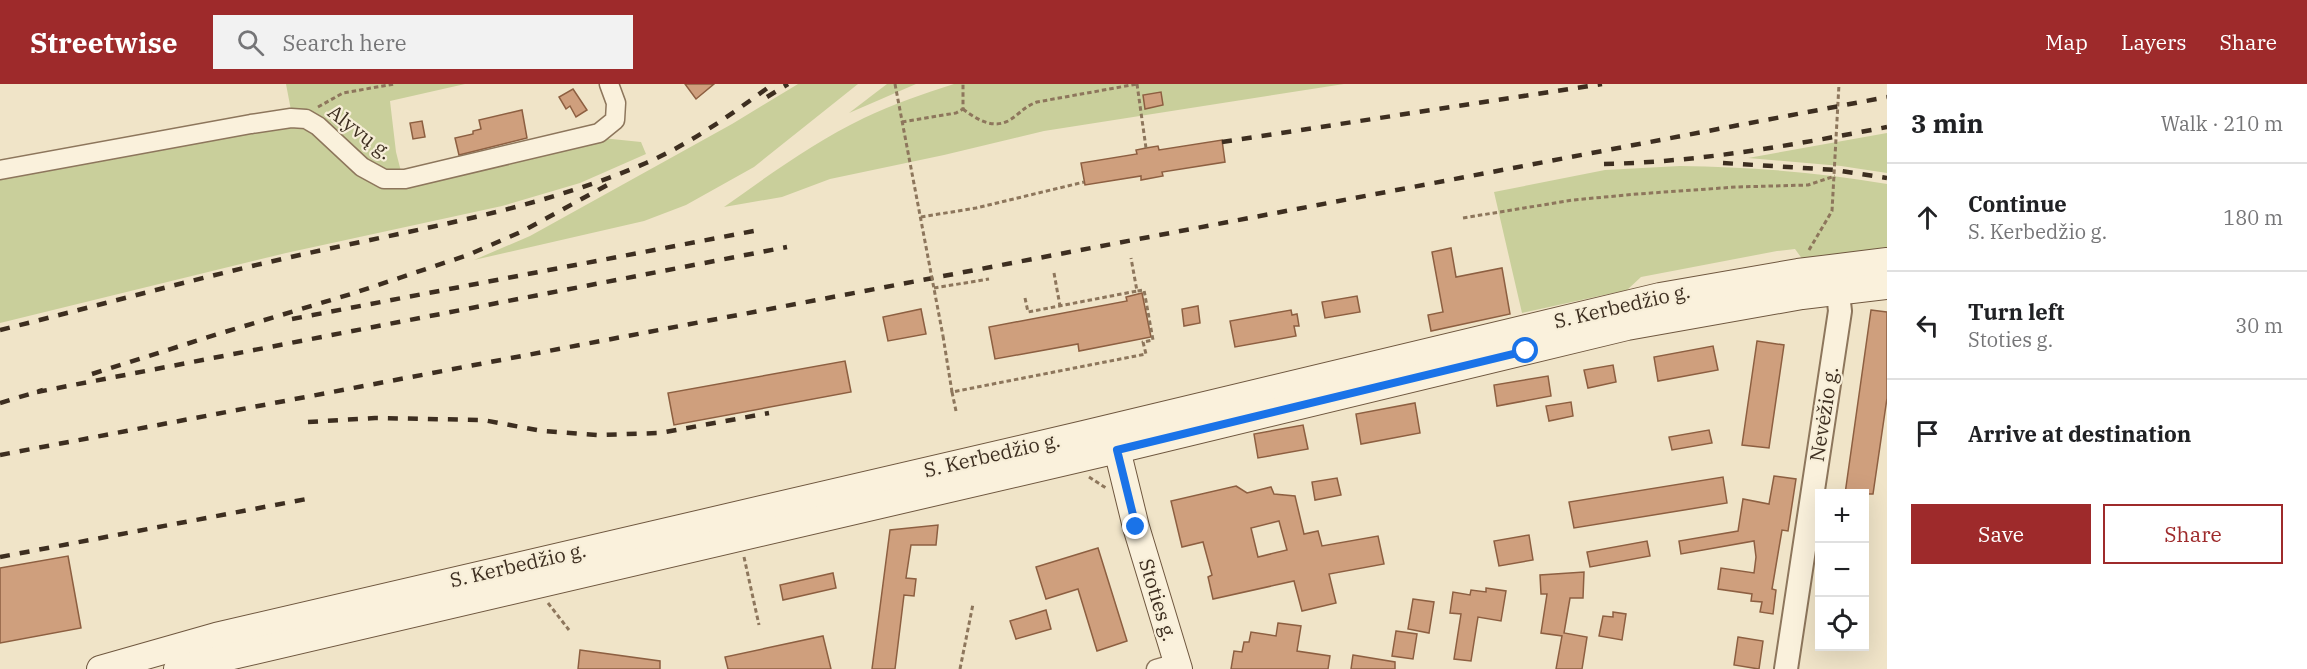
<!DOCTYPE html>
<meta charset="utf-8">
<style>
:root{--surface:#fff;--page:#f2f2f2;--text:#202124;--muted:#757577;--line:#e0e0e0;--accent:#9e2a2b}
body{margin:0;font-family:"IBM Plex Serif",serif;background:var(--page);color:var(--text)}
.controls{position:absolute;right:18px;bottom:18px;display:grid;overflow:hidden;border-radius:0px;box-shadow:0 6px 24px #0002}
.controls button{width:54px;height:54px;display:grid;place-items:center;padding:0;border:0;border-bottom:2px solid var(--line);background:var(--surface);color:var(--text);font:30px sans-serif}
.stop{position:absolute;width:18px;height:18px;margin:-14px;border:4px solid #1a73e8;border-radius:50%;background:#fff}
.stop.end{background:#1a73e8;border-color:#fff;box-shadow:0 2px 6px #0008}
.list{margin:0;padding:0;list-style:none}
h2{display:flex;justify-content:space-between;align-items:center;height:78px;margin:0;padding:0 24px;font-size:26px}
h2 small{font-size:20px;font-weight:400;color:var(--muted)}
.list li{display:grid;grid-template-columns:39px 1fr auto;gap:18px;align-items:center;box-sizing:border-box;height:108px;padding:0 24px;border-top:2px solid var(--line)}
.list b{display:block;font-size:22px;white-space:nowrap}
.list p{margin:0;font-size:20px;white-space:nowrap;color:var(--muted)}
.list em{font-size:20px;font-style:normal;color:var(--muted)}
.actions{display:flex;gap:12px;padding:18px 24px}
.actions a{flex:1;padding:14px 0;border:2px solid var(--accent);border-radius:0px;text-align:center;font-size:21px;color:var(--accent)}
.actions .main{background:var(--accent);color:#fff}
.icon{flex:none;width:33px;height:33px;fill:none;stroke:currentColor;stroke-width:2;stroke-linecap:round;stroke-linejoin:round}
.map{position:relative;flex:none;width:1887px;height:585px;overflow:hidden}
header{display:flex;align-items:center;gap:36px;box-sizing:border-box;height:84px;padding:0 30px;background:var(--accent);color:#fff}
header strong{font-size:28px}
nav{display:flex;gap:33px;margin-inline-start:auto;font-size:21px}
.search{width:420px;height:54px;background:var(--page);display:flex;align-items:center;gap:15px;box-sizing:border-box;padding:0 21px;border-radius:0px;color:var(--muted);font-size:22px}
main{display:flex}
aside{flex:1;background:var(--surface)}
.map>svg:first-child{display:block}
</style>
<header>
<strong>Streetwise</strong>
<div class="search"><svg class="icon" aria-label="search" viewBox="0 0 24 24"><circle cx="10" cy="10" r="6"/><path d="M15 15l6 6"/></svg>Search here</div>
<nav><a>Map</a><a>Layers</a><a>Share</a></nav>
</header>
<main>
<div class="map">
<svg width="1887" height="585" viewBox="0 0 1887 585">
<rect width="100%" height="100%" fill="#f0e4c8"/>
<g fill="#c9cf9b">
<polygon points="286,0 465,0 390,17 396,68 405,103 602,54 641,58 646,70 580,99 502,122 286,169 0,239 0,96 294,42"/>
<polygon points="798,0 858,0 754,83 686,121 644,137 474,176 530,152 732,40"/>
<polygon points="887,0 916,0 849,29"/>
<path d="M954,0H1344L1044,47L944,71L830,95L782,113L724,123C769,91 814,58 864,34C893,20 923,10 954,0Z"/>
<polygon points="1887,49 1887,89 1841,82 1748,74"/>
<path d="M1680,82C1750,83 1818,88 1887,100V163L1803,176L1795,165L1777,167L1641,193L1627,206L1522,229L1494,108L1605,86Z"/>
</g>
<g fill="#cf9f7d" stroke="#8d5f41" stroke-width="1.5" fill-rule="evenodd">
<polygon points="685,0 714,0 696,15"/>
<polygon points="573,5 587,26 576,33 570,22 566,25 559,13"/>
<polygon points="1161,8 1163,21 1145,25 1143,11"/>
<polygon points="522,26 527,54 459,71 455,54 473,50 473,47 481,45 479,36"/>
<polygon points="422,37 425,53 413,55 410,39"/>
<polygon points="1222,56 1225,78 1162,88 1163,92 1141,96 1141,92 1085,101 1081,79 1137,70 1136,66 1146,64 1158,62 1159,66"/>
<polygon points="1451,164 1456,193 1502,184 1510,230 1431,247 1428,231 1443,228 1432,168"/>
<polygon points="1142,209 1151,253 1079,267 1078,260 995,275 989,243 1127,217 1126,213"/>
<polygon points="1357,212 1360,228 1325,234 1322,218"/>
<polygon points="1198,222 1200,239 1184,242 1182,225"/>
<polygon points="921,225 926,250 888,257 883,233"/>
<polygon points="1291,226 1292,231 1297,230 1299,242 1294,242 1296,252 1235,263 1230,237"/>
<polygon points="1871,226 1887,228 1887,314 1873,410 1845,410"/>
<polygon points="1757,257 1784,261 1769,364 1742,361"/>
<polygon points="1713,262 1718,286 1658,297 1654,273"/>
<polygon points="845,277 851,308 674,341 668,309"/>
<polygon points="1613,281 1616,298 1588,304 1584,286"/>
<polygon points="1548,292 1551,312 1497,322 1494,301"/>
<polygon points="1571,318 1573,332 1549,337 1546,322"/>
<polygon points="1415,319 1420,349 1361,360 1356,330"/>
<polygon points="1303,341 1308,365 1258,374 1254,350"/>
<polygon points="1709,346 1712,359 1672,366 1669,353"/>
<polygon points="1774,392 1796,395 1788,447 1782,446 1772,505 1776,506 1773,530 1760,528 1762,518 1751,517 1752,510 1718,505 1721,484 1754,489 1756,473 1754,457 1681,470 1679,457 1738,447 1743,415 1769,420"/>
<polygon points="1723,393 1727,419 1574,444 1569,418"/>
<polygon points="1337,394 1341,411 1315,416 1312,398"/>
<path d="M1236,402L1247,409L1271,403L1274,410L1295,412L1304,450L1318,447L1322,462L1378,452L1384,480L1329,490L1336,519L1302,527L1294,497L1213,515L1208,493L1212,491L1203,458L1182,463L1171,417ZM1279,437L1287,466L1258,473L1251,444Z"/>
<polygon points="938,441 936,461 911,461 906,494 916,495 914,512 904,511 895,585 872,585 890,446"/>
<polygon points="1529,451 1533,476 1499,482 1494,457"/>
<polygon points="1647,457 1650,472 1590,483 1587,468"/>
<polygon points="1098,464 1127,557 1097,567 1078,505 1046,515 1036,483"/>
<polygon points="68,472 81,544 0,559 0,484"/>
<polygon points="1584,488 1583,514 1570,514 1564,549 1587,553 1582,585 1556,585 1562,552 1541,549 1547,510 1541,510 1540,491"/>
<polygon points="833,489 836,504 783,516 780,501"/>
<polygon points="1486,504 1506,507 1501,537 1478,533 1471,577 1454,575 1461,530 1450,529 1453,508 1470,511 1471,506 1486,508"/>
<polygon points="1413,515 1434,518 1429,549 1408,545"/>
<polygon points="1046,526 1051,545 1016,555 1010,537"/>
<polygon points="1613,528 1626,530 1622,556 1599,552 1603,532 1613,533"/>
<polygon points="1278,539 1301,542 1297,567 1330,572 1328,585 1231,585 1234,567 1242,568 1244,558 1249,558 1251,548 1276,552"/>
<polygon points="1396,547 1417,550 1413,575 1392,572"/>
<polygon points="823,552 831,585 728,585 725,573"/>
<polygon points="1738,553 1763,557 1759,585 1734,581"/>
<polygon points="580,566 660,577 660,585 578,585"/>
<polygon points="1353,571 1395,578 1395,585 1351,585"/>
</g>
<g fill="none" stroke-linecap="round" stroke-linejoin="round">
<g stroke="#8d765c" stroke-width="21">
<g id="minor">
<polyline points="0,86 251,40 291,34 306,35 318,42 362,83 384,95 405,95 599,49 615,36 616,19 609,0"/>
<polyline points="1156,585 1177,579"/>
</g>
</g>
<g stroke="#8d765c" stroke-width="26">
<polyline id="tertiary" points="1786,585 1840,227 1836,192"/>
</g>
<g stroke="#6f573f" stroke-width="28">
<g id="secondary">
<polyline points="1113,349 1136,443 1179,585"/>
<polyline points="100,585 216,552 1084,350 1660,212 1798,188 1887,177"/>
<polyline points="177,585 1117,366 1627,243 1802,212 1887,202"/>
</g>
</g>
<g stroke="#8d765c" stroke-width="3" stroke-dasharray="4.5 3" stroke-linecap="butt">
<polyline points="1137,0 1146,64"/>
<polyline points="318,23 343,9 394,0"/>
<path d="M963,25C976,35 992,45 1008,37C1019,31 1023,23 1037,18L1137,0"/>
<polyline points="902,38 956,29 963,25 963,0"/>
<polyline points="921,133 976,124 1084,98"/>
<polyline points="1463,134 1573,116 1637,110 1736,103 1808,101 1835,92"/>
<polyline points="1809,166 1832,127 1839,0"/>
<polyline points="1054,189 1060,222"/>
<polyline points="934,204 989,195"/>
<polyline points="1025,214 1028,228 1137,207"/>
<polyline points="943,252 952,308"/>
<polyline points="956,327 952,308 1146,270 1143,258 1153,256 1144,206 1137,207 1131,174"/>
<polyline points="1089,393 1106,404"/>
<polyline points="744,473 759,541"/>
<polyline points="548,519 569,546"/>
<polyline points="960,585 973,520"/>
</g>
<use href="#minor" stroke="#faf1dc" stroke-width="18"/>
<use href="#tertiary" stroke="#faf1dc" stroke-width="22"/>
<use href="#secondary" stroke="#faf1dc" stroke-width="26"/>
<g stroke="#3d2e20" stroke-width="4.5" stroke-dasharray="10 10" stroke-linecap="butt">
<polyline points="767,13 788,0"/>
<polyline points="1222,58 1602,0"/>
<polyline points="1723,79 1835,86 1887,94"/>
<path d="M1604,80C1701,78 1793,61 1887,43"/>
<polyline points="292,235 759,146"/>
<path d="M0,246C97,222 193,195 291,173C410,146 532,128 646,79C692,59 733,29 773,0"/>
<polyline points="92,290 218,250 351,210 468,171 523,147 611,99"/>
<polyline points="37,308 787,163"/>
<polyline points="0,319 43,306"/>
<polyline points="308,338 375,334 483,336 542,347 598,351 660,349 769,329"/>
<polyline points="0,371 1887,13"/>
<polyline points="0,473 312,414"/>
</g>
<polyline stroke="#8d765c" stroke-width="3" stroke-dasharray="4.5 3" stroke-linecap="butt" points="895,0 943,252"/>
</g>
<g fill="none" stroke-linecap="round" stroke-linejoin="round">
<polyline stroke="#1a73e8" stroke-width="8" points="1136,443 1117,366 1526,267"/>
</g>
<g text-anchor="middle" stroke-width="4.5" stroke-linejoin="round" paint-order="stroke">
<g font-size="20" fill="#3d2e20" stroke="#f7eed8">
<text transform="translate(360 48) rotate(38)" y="7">Alyvų g.</text>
<text transform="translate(1622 222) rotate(-13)" y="7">S. Kerbedžio g.</text>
<text transform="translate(1824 330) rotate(-81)" y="7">Nevėžio g.</text>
<text transform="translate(992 371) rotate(-13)" y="7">S. Kerbedžio g.</text>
<text transform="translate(518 481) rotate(-13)" y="7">S. Kerbedžio g.</text>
<text transform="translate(1158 516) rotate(73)" y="7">Stoties g.</text>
</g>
</g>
</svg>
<div class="controls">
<button>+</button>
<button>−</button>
<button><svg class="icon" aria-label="locate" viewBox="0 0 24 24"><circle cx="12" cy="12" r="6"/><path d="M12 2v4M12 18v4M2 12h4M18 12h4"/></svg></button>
</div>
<div class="stop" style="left:1526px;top:267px"></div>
<div class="stop end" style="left:1136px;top:443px"></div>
</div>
<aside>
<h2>3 min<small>Walk · 210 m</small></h2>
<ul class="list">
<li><svg class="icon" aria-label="ahead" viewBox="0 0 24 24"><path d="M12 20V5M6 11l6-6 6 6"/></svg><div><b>Continue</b><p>S. Kerbedžio g.</p></div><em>180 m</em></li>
<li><svg class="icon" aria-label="left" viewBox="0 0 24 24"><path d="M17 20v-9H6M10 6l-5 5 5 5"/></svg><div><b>Turn left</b><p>Stoties g.</p></div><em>30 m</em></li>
<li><svg class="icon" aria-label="arrive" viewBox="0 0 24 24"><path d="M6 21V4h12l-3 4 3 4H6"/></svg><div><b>Arrive at destination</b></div></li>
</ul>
<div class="actions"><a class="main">Save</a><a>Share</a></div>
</aside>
</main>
